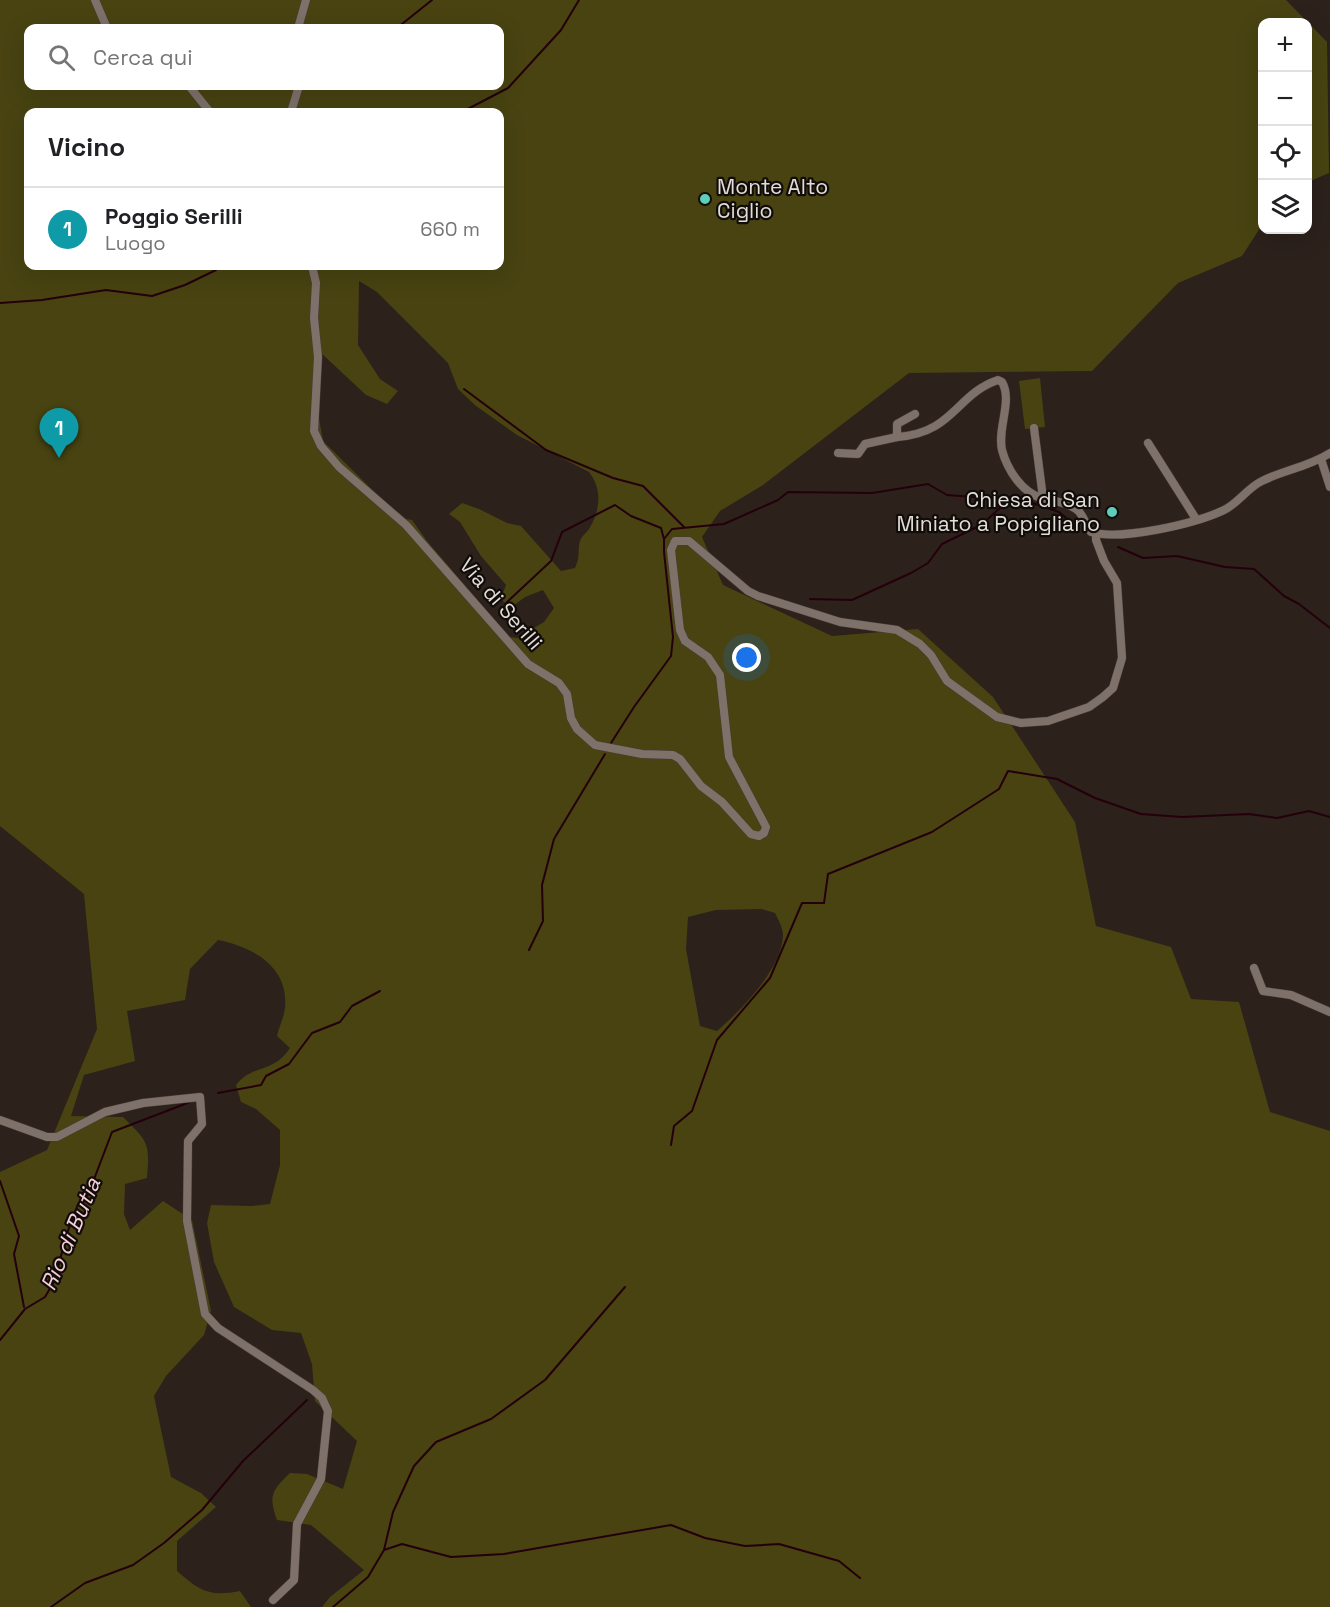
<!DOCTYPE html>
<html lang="it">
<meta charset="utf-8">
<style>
:root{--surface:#fff;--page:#f6f6f6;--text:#202124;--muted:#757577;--line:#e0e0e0;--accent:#3b6f68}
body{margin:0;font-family:"Space Grotesk",sans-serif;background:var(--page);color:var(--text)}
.controls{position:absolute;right:18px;top:18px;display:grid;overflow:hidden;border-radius:12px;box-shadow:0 6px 24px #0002}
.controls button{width:54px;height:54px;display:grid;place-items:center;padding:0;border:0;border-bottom:2px solid var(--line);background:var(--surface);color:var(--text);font:30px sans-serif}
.you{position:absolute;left:747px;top:658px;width:21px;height:21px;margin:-15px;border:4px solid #fff;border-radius:50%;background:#1a73e8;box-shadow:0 0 0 9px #1a73e833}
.badge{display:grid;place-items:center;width:39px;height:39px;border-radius:50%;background:var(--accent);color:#fff;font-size:20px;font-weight:700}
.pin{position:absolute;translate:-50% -50px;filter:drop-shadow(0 2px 3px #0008)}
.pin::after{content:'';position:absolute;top:32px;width:21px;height:18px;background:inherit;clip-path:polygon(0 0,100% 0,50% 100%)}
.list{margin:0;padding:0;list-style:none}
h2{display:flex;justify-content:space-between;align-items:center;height:78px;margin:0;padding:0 24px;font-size:26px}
h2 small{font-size:20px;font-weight:400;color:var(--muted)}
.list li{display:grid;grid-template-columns:39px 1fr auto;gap:18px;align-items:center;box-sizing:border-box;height:84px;padding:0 24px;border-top:2px solid var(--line)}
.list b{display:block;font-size:22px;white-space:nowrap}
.list p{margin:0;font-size:20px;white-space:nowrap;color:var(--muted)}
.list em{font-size:20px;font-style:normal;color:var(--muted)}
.icon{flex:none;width:33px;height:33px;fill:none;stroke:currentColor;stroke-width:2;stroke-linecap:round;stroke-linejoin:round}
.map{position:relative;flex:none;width:1330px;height:1607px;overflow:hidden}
.search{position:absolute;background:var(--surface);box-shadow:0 6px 24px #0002;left:24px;top:24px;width:480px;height:66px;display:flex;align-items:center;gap:15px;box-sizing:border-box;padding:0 21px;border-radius:12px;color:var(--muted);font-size:22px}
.panel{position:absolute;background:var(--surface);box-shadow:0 6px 24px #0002;left:24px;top:108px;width:480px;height:162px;border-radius:12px}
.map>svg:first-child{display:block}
</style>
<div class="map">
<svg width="1330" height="1607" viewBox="0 0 1330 1607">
<rect width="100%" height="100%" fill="#2c211b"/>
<g fill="#484311" fill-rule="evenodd">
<path d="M0,0H1286L1327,42L1329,173L1308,182V22H1262V225L1242,256L1178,283L1092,371L909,373L763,485L720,511L702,537L723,585L832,636L918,629L993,697L1075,822L1096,926L1171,947L1191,999L1239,1002L1270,1112L1330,1131V1607H322L330,1597L364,1570L311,1525L277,1520C268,1496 272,1490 290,1473L307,1474L343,1489L357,1441L315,1401L312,1364L301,1333L272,1330L234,1307L214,1262L207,1223L211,1205L252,1206L270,1204L280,1165V1130L256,1109L241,1102L236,1085C252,1064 273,1074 290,1048L277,1036C279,1027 284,1017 285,1008C289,967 253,947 218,940L190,969L185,1000L127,1011L135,1061L84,1075L71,1116L123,1117C148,1142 150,1142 147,1178L125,1184L124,1214L130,1230L163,1201L192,1220L211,1311L204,1335L166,1376L154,1396L171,1477L201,1493L216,1507L177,1541V1571C200,1591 209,1597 240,1591L251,1607H0V1172L47,1150L97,1029L84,894L0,826ZM28,28H500V86H28ZM28,112H500V266H28ZM359,281L377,292L448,363L458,389L476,406L517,435L589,472C603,490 600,511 589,529C586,533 581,537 580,541C577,551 581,555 575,568L561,571L521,526L507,523L479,509L462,503L449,514L460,522L481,556L506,585L501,598L509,609L525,597L543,590L554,608L544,622L517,638L509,637L427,541L412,520L401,518L323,441L319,418L321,353L366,395L387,404L398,391L380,379L358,345ZM761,909L775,913C778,919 783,928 783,935C782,969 741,1010 717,1031L700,1026L686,949L688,917L716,910Z"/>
<polygon points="1040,378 1045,427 1025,429 1019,381"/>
</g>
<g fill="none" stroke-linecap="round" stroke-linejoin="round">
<g stroke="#24000c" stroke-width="2">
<polyline points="397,28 432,0"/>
<polyline points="462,112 508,88 561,30 579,0"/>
<polyline points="0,303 42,300 106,290 152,296 185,285 216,270 219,266"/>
<polyline points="464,389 546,450 613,478 643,486 684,527"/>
<polyline points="1118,547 1143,558 1177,556 1225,567 1254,569 1284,596 1299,604 1330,628"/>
<polyline points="810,599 852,600 911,573 928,563 942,544 981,525 1009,500"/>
<polyline points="505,604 551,561 562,532 615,505 631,516 661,528 664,539"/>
<polyline points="611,743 634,707 671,656 673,637 664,552 664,539 672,529 724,524 778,500 788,492 872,493 928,484 947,495 1027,501 1059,512 1076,526"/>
<polyline points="529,950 543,921 542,885 554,839 605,754"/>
<polyline points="218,1093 261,1085 266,1076 289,1064 312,1033 340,1022 352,1006 380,991"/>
<polyline points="671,1145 674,1126 692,1111 717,1040 770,978 802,903 824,903 828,874 932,832 999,789 1008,771 1057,779 1095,798 1141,814 1182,817 1249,814 1277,818 1309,811 1330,817"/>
<polyline points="0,1181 19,1236 14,1254 24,1307"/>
<polyline points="0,1340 25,1309 45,1297 55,1280 66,1236 78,1204 88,1195 112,1132 190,1102"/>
<polyline points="384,1550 402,1544 451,1557 504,1554 671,1525 705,1538 745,1546 779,1544 839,1561 860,1578"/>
<polyline points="51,1607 85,1583 133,1565 164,1543 202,1510 243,1461 307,1400"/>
<polyline points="333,1607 368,1577 384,1550 393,1512 414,1466 436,1442 491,1419 545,1380 625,1287"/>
</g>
<g stroke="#463d38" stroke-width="9">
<g id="minor">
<polyline points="95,0 107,28"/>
<polyline points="298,28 306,0"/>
<polyline points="189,86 210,112"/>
<polyline points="291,112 299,86"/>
<polyline points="312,266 316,283 314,318 318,357 314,431 321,446 339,467 406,525 528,664 559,683 567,694 571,718 577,729 595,745 642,754 673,755 680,759 701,786 722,802 751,834 759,836 764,833 766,827 729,757 720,675 708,657 685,641 680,630 671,550 675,541 689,541 748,591 758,596 840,622 897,630 920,644 931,655 947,681 997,717 1021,723 1048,721 1089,707 1103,697 1113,688 1122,658 1117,583 1104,561 1096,540 1096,533"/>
<path d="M915,414L897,424V437C954,433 956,394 998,380L1002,382C1013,401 997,428 1002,450C1007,469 1022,493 1042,498C1054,501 1066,502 1076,509C1084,514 1085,525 1091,532C1120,541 1193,524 1222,511C1237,505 1247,488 1262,481C1284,470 1308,467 1330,453"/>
<polyline points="1034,428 1043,498"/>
<polyline points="1148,443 1196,519"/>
<polyline points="838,453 858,454 865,444 897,437"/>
<polyline points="1321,459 1330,487"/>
<polyline points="1254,968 1263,991 1291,995 1330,1012"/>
<polyline points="0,1120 47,1137 57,1137 105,1112 143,1103 200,1097 202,1124 188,1141 187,1221 205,1314 218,1328 313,1390 322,1398 328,1411 321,1479 297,1524 294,1580 273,1600"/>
</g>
</g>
<use href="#minor" stroke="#7e7169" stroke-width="8"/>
</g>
<g fill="#5cceba" stroke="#100c09" stroke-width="2">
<circle cx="705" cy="199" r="6"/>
<circle cx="1112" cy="512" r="6"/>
</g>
<g text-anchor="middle" stroke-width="4.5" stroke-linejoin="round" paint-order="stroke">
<g font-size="21" fill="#e3dcd7" stroke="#100c09" text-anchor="start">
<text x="717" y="194">Monte Alto<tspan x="717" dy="24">Ciglio</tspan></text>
<text x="1100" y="507" text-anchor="end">Chiesa di San<tspan x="1100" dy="24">Miniato a Popigliano</tspan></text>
</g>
<g font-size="21" fill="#e3dcd7" stroke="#100c09">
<text transform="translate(501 604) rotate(49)" y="7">Via di Serilli</text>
</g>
<g font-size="22" font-style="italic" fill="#f7ced8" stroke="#100c09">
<text transform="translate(70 1234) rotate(-67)" y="8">Rio di Butia</text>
</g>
</g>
</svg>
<div class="controls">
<button>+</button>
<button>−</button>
<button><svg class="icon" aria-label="locate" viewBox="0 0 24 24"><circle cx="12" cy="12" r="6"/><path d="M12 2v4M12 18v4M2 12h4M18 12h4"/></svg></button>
<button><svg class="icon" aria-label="layers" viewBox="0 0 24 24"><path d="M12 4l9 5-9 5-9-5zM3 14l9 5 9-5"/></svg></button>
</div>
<div class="you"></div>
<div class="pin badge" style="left:59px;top:458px;background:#0f9aa8">1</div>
<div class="search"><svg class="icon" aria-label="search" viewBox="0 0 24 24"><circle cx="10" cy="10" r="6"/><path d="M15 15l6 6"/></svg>Cerca qui</div>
<section class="panel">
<h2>Vicino<small></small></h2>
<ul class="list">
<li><span class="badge" style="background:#0f9aa8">1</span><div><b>Poggio Serilli</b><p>Luogo</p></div><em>660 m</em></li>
</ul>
</section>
</div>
